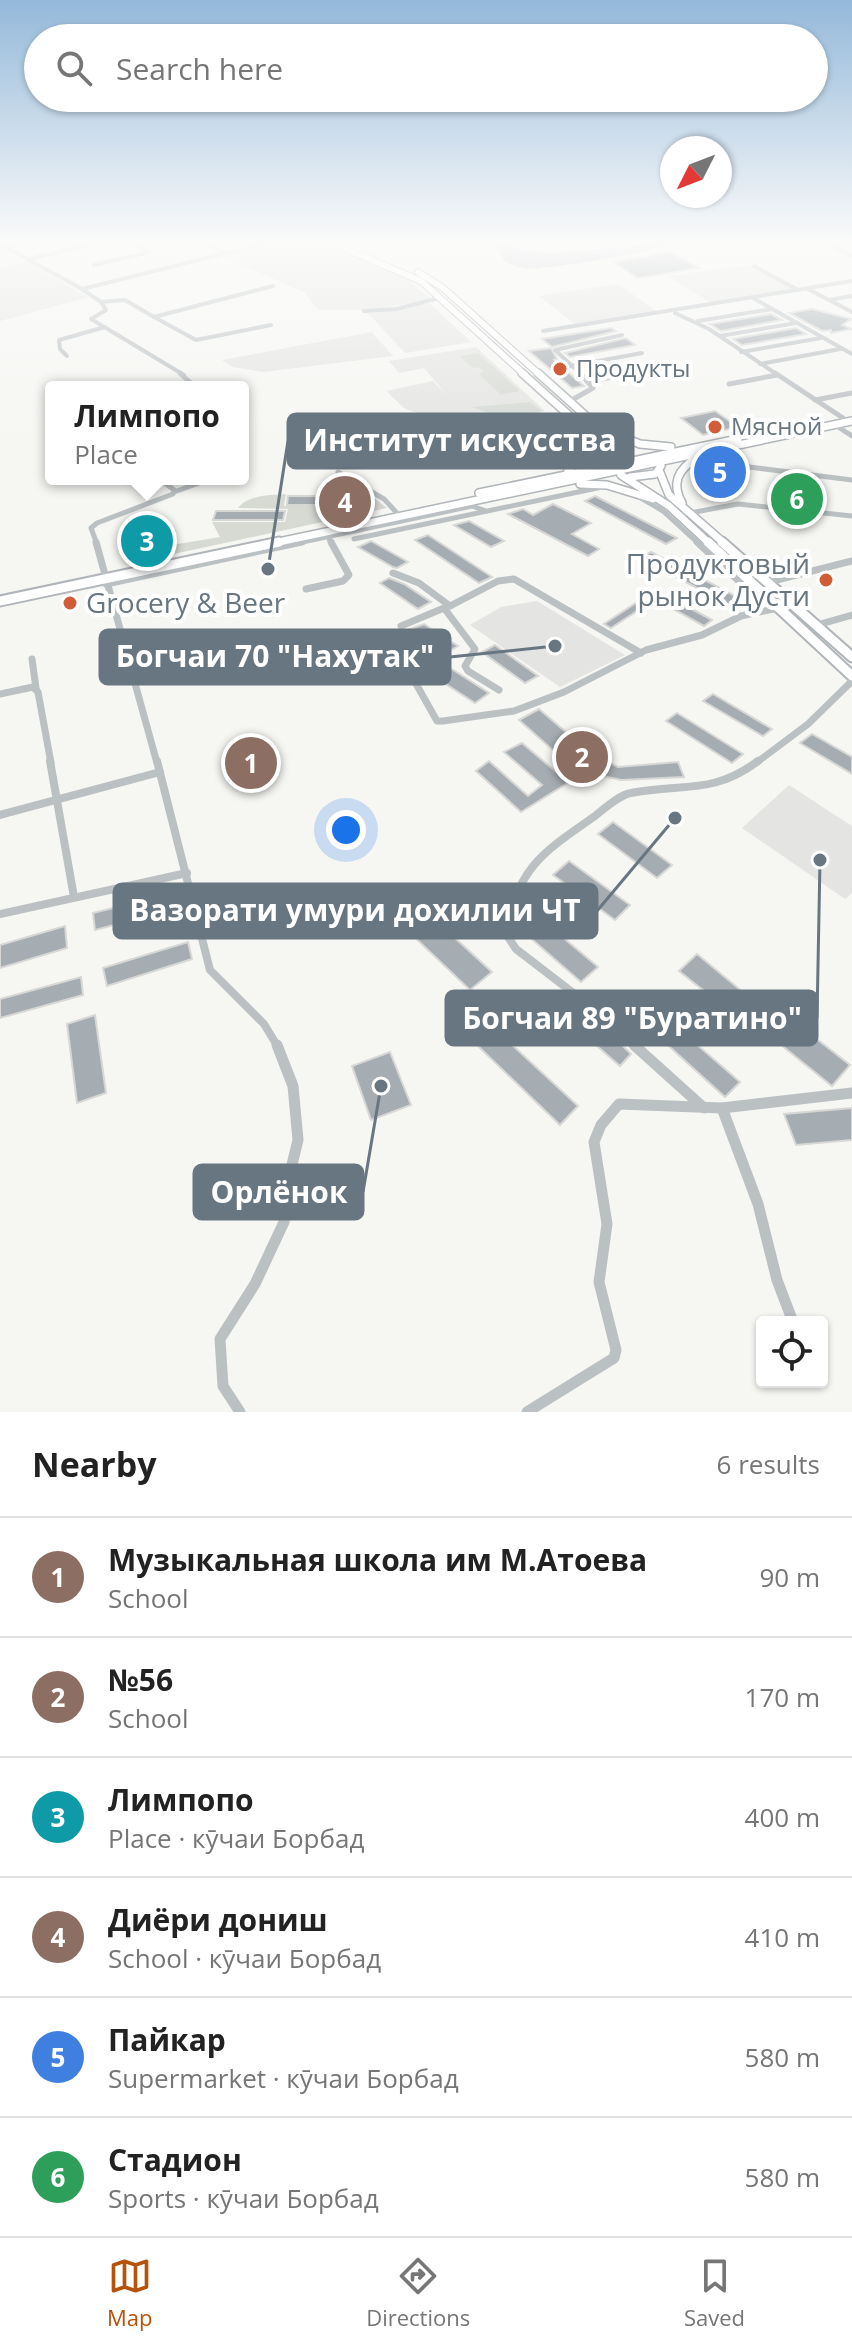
<!DOCTYPE html>
<meta charset="utf-8">
<style>
:root{--surface:#fff;--page:#f6f6f6;--text:#222;--muted:#767676;--line:#e0e0e0;--accent:#b45309}
body{margin:0;font-family:"Open Sans",sans-serif;background:var(--page);color:var(--text)}
.controls{position:absolute;right:24px;bottom:24px;display:grid;overflow:hidden;border-radius:8px;box-shadow:0 2px 6px #0004}
.controls button{width:72px;height:72px;display:grid;place-items:center;padding:0;border:0;border-bottom:2px solid var(--line);background:var(--surface);color:var(--text);font:40px sans-serif}
.compass{position:absolute;left:660px;top:136px;width:72px;height:72px;border-radius:50%;background:var(--surface);box-shadow:0 2px 6px #0004;rotate:228deg}
.you{position:absolute;left:346px;top:830px;width:28px;height:28px;margin:-20px;border:6px solid #fff;border-radius:50%;background:#1a73e8;box-shadow:0 0 0 12px #1a73e833}
.badge{display:grid;place-items:center;width:52px;height:52px;border-radius:50%;background:var(--accent);color:#fff;font-size:26px;font-weight:700}
.pin{position:absolute;translate:-50% -50%;border:4px solid #fff;box-shadow:0 2px 8px #0006}
.popup{position:absolute;left:45px;top:381px;width:204px;height:104px;box-sizing:border-box;display:grid;place-content:center;border-radius:8px;background:var(--surface);filter:drop-shadow(0 2px 6px #0005);font-size:26px;white-space:nowrap;color:var(--muted)}
.popup b{font-size:30px;color:var(--text)}
.popup::after{content:'';position:absolute;left:50%;top:100%;margin-left:-16px;border:16px solid transparent;border-top-color:var(--surface)}
.list{margin:0;padding:0;list-style:none}
h2{display:flex;justify-content:space-between;align-items:center;height:104px;margin:0;padding:0 32px;font-size:34px}
h2 small{font-size:26px;font-weight:400;color:var(--muted)}
.list li{display:grid;grid-template-columns:52px 1fr auto;gap:24px;align-items:center;box-sizing:border-box;height:120px;padding:0 32px;border-top:2px solid var(--line)}
.list b{display:block;font-size:30px;white-space:nowrap}
.list p{margin:0;font-size:26px;white-space:nowrap;color:var(--muted)}
.list em{font-size:26px;font-style:normal;color:var(--muted)}
.icon{flex:none;width:44px;height:44px;fill:none;stroke:currentColor;stroke-width:2;stroke-linecap:round;stroke-linejoin:round}
.map{position:relative;flex:none;width:852px;height:1412px;overflow:hidden}
.search{position:absolute;background:var(--surface);box-shadow:0 2px 6px #0004;left:24px;right:24px;top:24px;height:88px;display:flex;align-items:center;gap:20px;box-sizing:border-box;padding:0 28px;border-radius:44px;color:var(--muted);font-size:30px}
.sheet{height:824px;background:var(--surface)}
nav{display:flex;justify-content:space-around;align-items:center;box-sizing:border-box;height:112px;border-top:2px solid var(--line);background:var(--surface);font-size:22px;color:var(--muted)}
nav a{display:grid;justify-items:center;gap:4px}
nav .on{color:var(--accent)}
.map>svg:first-child{display:block}
</style>
<div class="map">
<svg width="852" height="1412" viewBox="0 0 852 1412">
<rect width="100%" height="100%" fill="#f6f6f3"/>
<g fill="#e4e5e3">
<polygon points="272,243 325,243 397,271 431,299 372,310 318,310 304,292 221,256"/>
<polygon points="27,261 81,293 89,297 0,321 0,268"/>
<polygon points="748,265 794,290 713,304 668,276"/>
<polygon points="618,284 656,311 575,324 539,296"/>
<polygon points="428,302 471,342 405,353 368,313"/>
<polygon points="372,332 393,356 263,372 233,367 222,360"/>
<polygon points="476,347 545,411 469,435 404,408 386,391 433,381 446,394 424,368 399,373 389,361"/>
<polygon points="537,601 625,655 560,687 470,625 501,607"/>
<polygon points="789,785 852,826 852,893 845,899 742,828"/>
</g>
<g fill="#d6dad3">
<polygon points="478,353 520,391 501,395 479,374 484,372 479,367 472,368 460,356"/>
<polygon points="530,402 542,411 508,420 472,407"/>
<polygon points="433,425 448,431 420,445 365,457"/>
<path d="M363,489L387,508L169,555L166,546L220,537L212,522H285L288,509L238,508C248,495 270,495 286,494L284,506H358Z"/>
</g>
<path fill="#b7c1c5" d="M493,243H508L525,250L553,253L671,243C656,252 542,271 524,268C497,264 504,253 493,243Z"/>
<g fill="#a6adb2" stroke="#d7d7d6" stroke-width="2">
<polygon points="670,252 700,268 638,278 613,262"/>
<polygon points="812,309 851,319 842,325 852,329 831,333 831,330 822,331 789,313"/>
<polygon points="771,314 782,320 721,331 710,324"/>
<polygon points="611,328 616,331 552,347 542,339"/>
<polygon points="796,328 806,334 742,345 733,339"/>
<polygon points="626,338 635,345 570,357 565,353"/>
<polygon points="551,348 557,359 554,360 584,386 572,388 529,351"/>
<polygon points="715,411 738,427 703,435 681,418"/>
<polygon points="486,441 503,447 498,450 523,459 528,455 546,461 537,468 520,462 515,465 489,457 494,453 478,447"/>
<polygon points="288,496 356,496 355,505 287,505"/>
<polygon points="595,496 677,538 666,544 585,501"/>
<polygon points="553,504 591,523 572,534 599,549 588,556 508,514 523,509 533,515"/>
<polygon points="216,511 285,511 283,520 213,520"/>
<polygon points="469,521 504,541 491,547 454,525"/>
<polygon points="158,532 162,543 135,549 131,538"/>
<polygon points="428,535 492,577 479,583 415,540"/>
<polygon points="371,541 408,562 397,568 393,567 358,547"/>
<polygon points="651,552 743,600 733,607 640,558"/>
<polygon points="389,578 404,584 431,602 418,609 380,583"/>
<polygon points="664,594 712,620 704,626 655,599"/>
<polygon points="642,599 649,603 611,628 604,624"/>
<polygon points="424,624 458,646 446,653 410,629"/>
<polygon points="495,645 538,676 525,683 482,652"/>
<polygon points="444,664 489,693 475,703 429,673"/>
<polygon points="713,694 772,729 763,736 703,701"/>
<polygon points="539,709 588,751 599,752 608,762 618,767 678,762 684,777 621,780 594,774 579,776 521,812 476,771 489,761 528,796 542,785 504,752 522,743 561,776 573,768 519,720"/>
<polygon points="677,713 743,754 732,763 666,721"/>
<polygon points="812,734 852,757 852,774 800,743"/>
<polygon points="613,822 672,865 657,878 598,834"/>
<polygon points="569,861 630,905 615,920 553,875"/>
<polygon points="173,893 176,909 95,930 93,913"/>
<polygon points="408,895 492,972 470,990 386,910"/>
<polygon points="535,914 598,967 581,982 519,928"/>
<polygon points="65,926 67,948 0,968 0,945"/>
<polygon points="188,942 192,959 107,986 103,968"/>
<polygon points="697,954 762,1008 773,1005 850,1065 832,1086 765,1032 751,1028 679,971"/>
<polygon points="81,977 83,995 0,1018 0,999"/>
<polygon points="564,994 593,1017 631,1054 620,1066 551,1006"/>
<polygon points="469,1005 578,1106 560,1125 451,1020"/>
<polygon points="95,1015 106,1093 77,1103 67,1024"/>
<polygon points="664,1016 740,1082 725,1097 650,1029"/>
<polygon points="390,1052 411,1105 371,1120 352,1066"/>
<polygon points="852,1108 852,1140 796,1145 784,1114"/>
</g>
<g fill="none" stroke-linecap="round" stroke-linejoin="round">
<g stroke="#b0b5b9" stroke-width="8">
<g id="secondary-far2">
<polyline points="332,243 421,281 525,375"/>
<polyline points="418,272 443,288 540,375"/>
</g>
</g>
<g stroke="#b0b5b9" stroke-width="10">
<g id="secondary-far1">
<polyline points="522,373 612,454"/>
<polyline points="538,373 625,451"/>
<polyline points="609,432 640,444 671,447"/>
<polyline points="659,470 669,495 725,544"/>
<polyline points="568,471 584,454 585,431"/>
<polyline points="621,475 669,506 710,544"/>
<polyline points="630,477 655,474 661,466"/>
<polyline points="580,484 607,485 653,499"/>
<polyline points="479,493 738,439"/>
<path d="M682,503C671,483 678,470 696,458"/>
<polyline points="269,544 852,421"/>
</g>
</g>
<g stroke="#b0b5b9" stroke-width="13">
<g id="secondary">
<polyline points="708,542 852,676"/>
<polyline points="722,542 852,657"/>
<polyline points="0,601 279,542"/>
</g>
</g>
<g stroke="#bbc0c3" stroke-width="4">
<polyline points="205,243 225,252"/>
<polyline points="825,243 852,256"/>
<polyline points="0,244 82,289 266,243"/>
<polyline points="5,248 26,243"/>
<polyline points="29,259 97,243"/>
<polyline points="94,265 150,252 131,243"/>
<polyline points="754,266 798,290"/>
<polyline points="82,289 101,302 125,300 154,317 273,286"/>
<polyline points="808,289 852,312"/>
<polyline points="753,298 852,354"/>
<polyline points="829,300 852,296"/>
<polyline points="101,302 106,310 91,319 184,375"/>
<polyline points="364,311 396,309 439,298"/>
<polyline points="675,313 709,329 778,375"/>
<polyline points="154,317 196,340 271,325"/>
<polyline points="698,321 772,309"/>
<polyline points="543,331 852,281"/>
<polyline points="720,336 796,323"/>
<polyline points="741,352 821,338"/>
<polyline points="67,356 60,349 59,340 105,327"/>
<polyline points="760,364 840,349"/>
<polyline points="571,366 642,353"/>
<polyline points="582,375 555,350 622,335"/>
<polyline points="626,375 660,369"/>
</g>
<g stroke="#bbc0c3" stroke-width="5">
<polyline points="180,373 195,387"/>
<polyline points="775,373 843,418"/>
<polyline points="589,381 638,373"/>
<polyline points="729,384 777,375"/>
<polyline points="815,400 852,393"/>
<polyline points="570,401 593,388 580,373"/>
<polyline points="835,425 852,436"/>
<polyline points="726,448 749,467 852,480"/>
<polyline points="243,466 246,465"/>
<polyline points="338,472 384,499 396,512"/>
<polyline points="174,492 210,479"/>
<polyline points="641,498 663,511 699,544"/>
<polyline points="679,515 738,504 852,516"/>
<polyline points="327,535 332,544"/>
<polyline points="354,539 602,487"/>
<polyline points="97,544 91,528 97,523 173,494 174,490 160,479"/>
<polyline points="293,544 472,506 486,511"/>
</g>
<g stroke="#bbc0c3" stroke-width="7">
<polyline points="96,542 157,763"/>
<polyline points="697,542 759,600"/>
<polyline points="393,573 419,583 450,606"/>
<polyline points="769,582 852,561"/>
<polyline points="106,584 302,542"/>
<polyline points="306,589 343,581 349,575 331,542"/>
<polyline points="452,605 498,581 514,579 641,653"/>
<polyline points="817,625 852,615"/>
<polyline points="401,626 444,608 475,649 465,666 468,671 499,690"/>
<polyline points="397,650 437,721 443,721 514,711 564,692 646,650 702,635 741,616 778,608"/>
<polyline points="32,659 36,688"/>
<polyline points="0,694 33,687 38,692 51,763"/>
<polyline points="756,763 808,724 852,681"/>
</g>
<g stroke="#bbc0c3" stroke-width="8">
<polyline points="50,761 74,897"/>
<polyline points="157,761 210,970 264,1024 278,1047"/>
<polyline points="0,815 160,772"/>
<polyline points="0,914 187,873"/>
<path d="M636,1047L598,1012L516,949L504,931C521,865 542,853 595,816C605,808 619,795 631,793C682,783 713,795 758,761"/>
</g>
<g stroke="#bbc0c3" stroke-width="11">
<polyline points="634,1045 704,1108"/>
<polyline points="722,1108 758,1204 777,1280 793,1322"/>
<polyline points="240,1412 223,1386 220,1339 255,1284 284,1222 288,1181 298,1140 293,1086 277,1045"/>
<polyline points="527,1412 614,1358 616,1350 599,1282 607,1224 594,1142 601,1125 619,1104 722,1108 852,1093"/>
</g>
<use href="#secondary-far2" stroke="#fff" stroke-width="6"/>
<use href="#secondary-far1" stroke="#fff" stroke-width="7"/>
<use href="#secondary" stroke="#fff" stroke-width="9"/>
</g>
<linearGradient id="sky" x2="0" y2="1"><stop stop-color="#94b9da"/><stop offset="0.55" stop-color="#fbfbfa"/><stop offset="1" stop-color="#fbfbfa" stop-opacity="0"/></linearGradient>
<rect width="852" height="441" fill="url(#sky)"/>
<g fill="#d15c38" stroke="#fff" stroke-width="3">
<circle cx="560" cy="369" r="8"/>
<circle cx="715" cy="427" r="8"/>
<circle cx="826" cy="580" r="8"/>
<circle cx="70" cy="603" r="8"/>
</g>
<g text-anchor="middle" stroke-width="8" stroke-linejoin="round" paint-order="stroke">
<g font-size="24" fill="#687681" stroke="#fff" text-anchor="start">
<text x="576" y="377">Продукты</text>
<text x="731" y="435">Мясной</text>
</g>
<g font-size="28" fill="#687681" stroke="#fff" text-anchor="end">
<text x="810" y="574">Продуктовый<tspan x="810" dy="32">рынок Дусти</tspan></text>
<text x="86" y="613" text-anchor="start">Grocery &amp; Beer</text>
</g>
</g>
<path fill="none" stroke="#687681" stroke-width="3" d="M268 569L288 441M555 646L450 657M675 818L597 911M820 860L817 1018M381 1086L363 1192"/>
<g fill="#687681" stroke="#fff" stroke-width="3">
<circle cx="268" cy="569" r="8"/>
<circle cx="555" cy="646" r="8"/>
<circle cx="675" cy="818" r="8"/>
<circle cx="820" cy="860" r="8"/>
<circle cx="381" cy="1086" r="8"/>
</g>
<g fill="#687681" stroke="#687681" stroke-width="3">
<rect x="288" y="414" width="345" height="54" rx="8"/>
<rect x="100" y="630" width="350" height="54" rx="8"/>
<rect x="114" y="884" width="483" height="54" rx="8"/>
<rect x="446" y="991" width="371" height="54" rx="8"/>
<rect x="194" y="1165" width="169" height="54" rx="8"/>
</g>
<g font-size="30" text-anchor="middle" font-weight="bold" fill="#fff">
<text x="460" y="451">Институт искусства</text>
<text x="275" y="667">Богчаи 70 "Нахутак"</text>
<text x="355" y="921">Вазорати умури дохилии ЧТ</text>
<text x="632" y="1029">Богчаи 89 "Буратино"</text>
<text x="279" y="1203">Орлёнок</text>
</g>
</svg>
<div class="controls">
<button><svg class="icon" aria-label="locate" viewBox="0 0 24 24"><circle cx="12" cy="12" r="6"/><path d="M12 2v4M12 18v4M2 12h4M18 12h4"/></svg></button>
</div>
<svg class="compass" viewBox="-18 -18 36 36"><path d="M0-13l5 13h-10z" fill="#e53935"/><path d="M0 13l5-13h-10z" fill="#767676"/></svg>
<div class="you"></div>
<div class="pin badge" style="left:251px;top:763px;background:#8d6e63">1</div>
<div class="pin badge" style="left:582px;top:757px;background:#8d6e63">2</div>
<div class="pin badge" style="left:147px;top:541px;background:#0f9aa8">3</div>
<div class="popup"><b>Лимпопо</b>Place</div>
<div class="pin badge" style="left:345px;top:502px;background:#8d6e63">4</div>
<div class="pin badge" style="left:720px;top:472px;background:#3f7fe0">5</div>
<div class="pin badge" style="left:797px;top:499px;background:#2e9e5b">6</div>
<div class="search"><svg class="icon" aria-label="search" viewBox="0 0 24 24"><circle cx="10" cy="10" r="6"/><path d="M15 15l6 6"/></svg>Search here</div>
</div>
<section class="sheet">
<h2>Nearby<small>6 results</small></h2>
<ul class="list">
<li><span class="badge" style="background:#8d6e63">1</span><div><b>Музыкальная школа им М.Атоева</b><p>School</p></div><em>90 m</em></li>
<li><span class="badge" style="background:#8d6e63">2</span><div><b>№56</b><p>School</p></div><em>170 m</em></li>
<li><span class="badge" style="background:#0f9aa8">3</span><div><b>Лимпопо</b><p>Place · кӯчаи Борбад</p></div><em>400 m</em></li>
<li><span class="badge" style="background:#8d6e63">4</span><div><b>Диёри дониш</b><p>School · кӯчаи Борбад</p></div><em>410 m</em></li>
<li><span class="badge" style="background:#3f7fe0">5</span><div><b>Пайкар</b><p>Supermarket · кӯчаи Борбад</p></div><em>580 m</em></li>
<li><span class="badge" style="background:#2e9e5b">6</span><div><b>Стадион</b><p>Sports · кӯчаи Борбад</p></div><em>580 m</em></li>
</ul>
</section>
<nav>
<a class="on"><svg class="icon" aria-label="map" viewBox="0 0 24 24"><path d="M3 6l6-2 6 2 6-2v14l-6 2-6-2-6 2zM9 4v14M15 6v14"/></svg>Map</a>
<a><svg class="icon" aria-label="directions" viewBox="0 0 24 24"><path d="M12 3l9 9-9 9-9-9zM9 14v-3h6M13 9l2 2-2 2"/></svg>Directions</a>
<a><svg class="icon" aria-label="saved" viewBox="0 0 24 24"><path d="M7 4h10v16l-5-4-5 4z"/></svg>Saved</a>
</nav>
